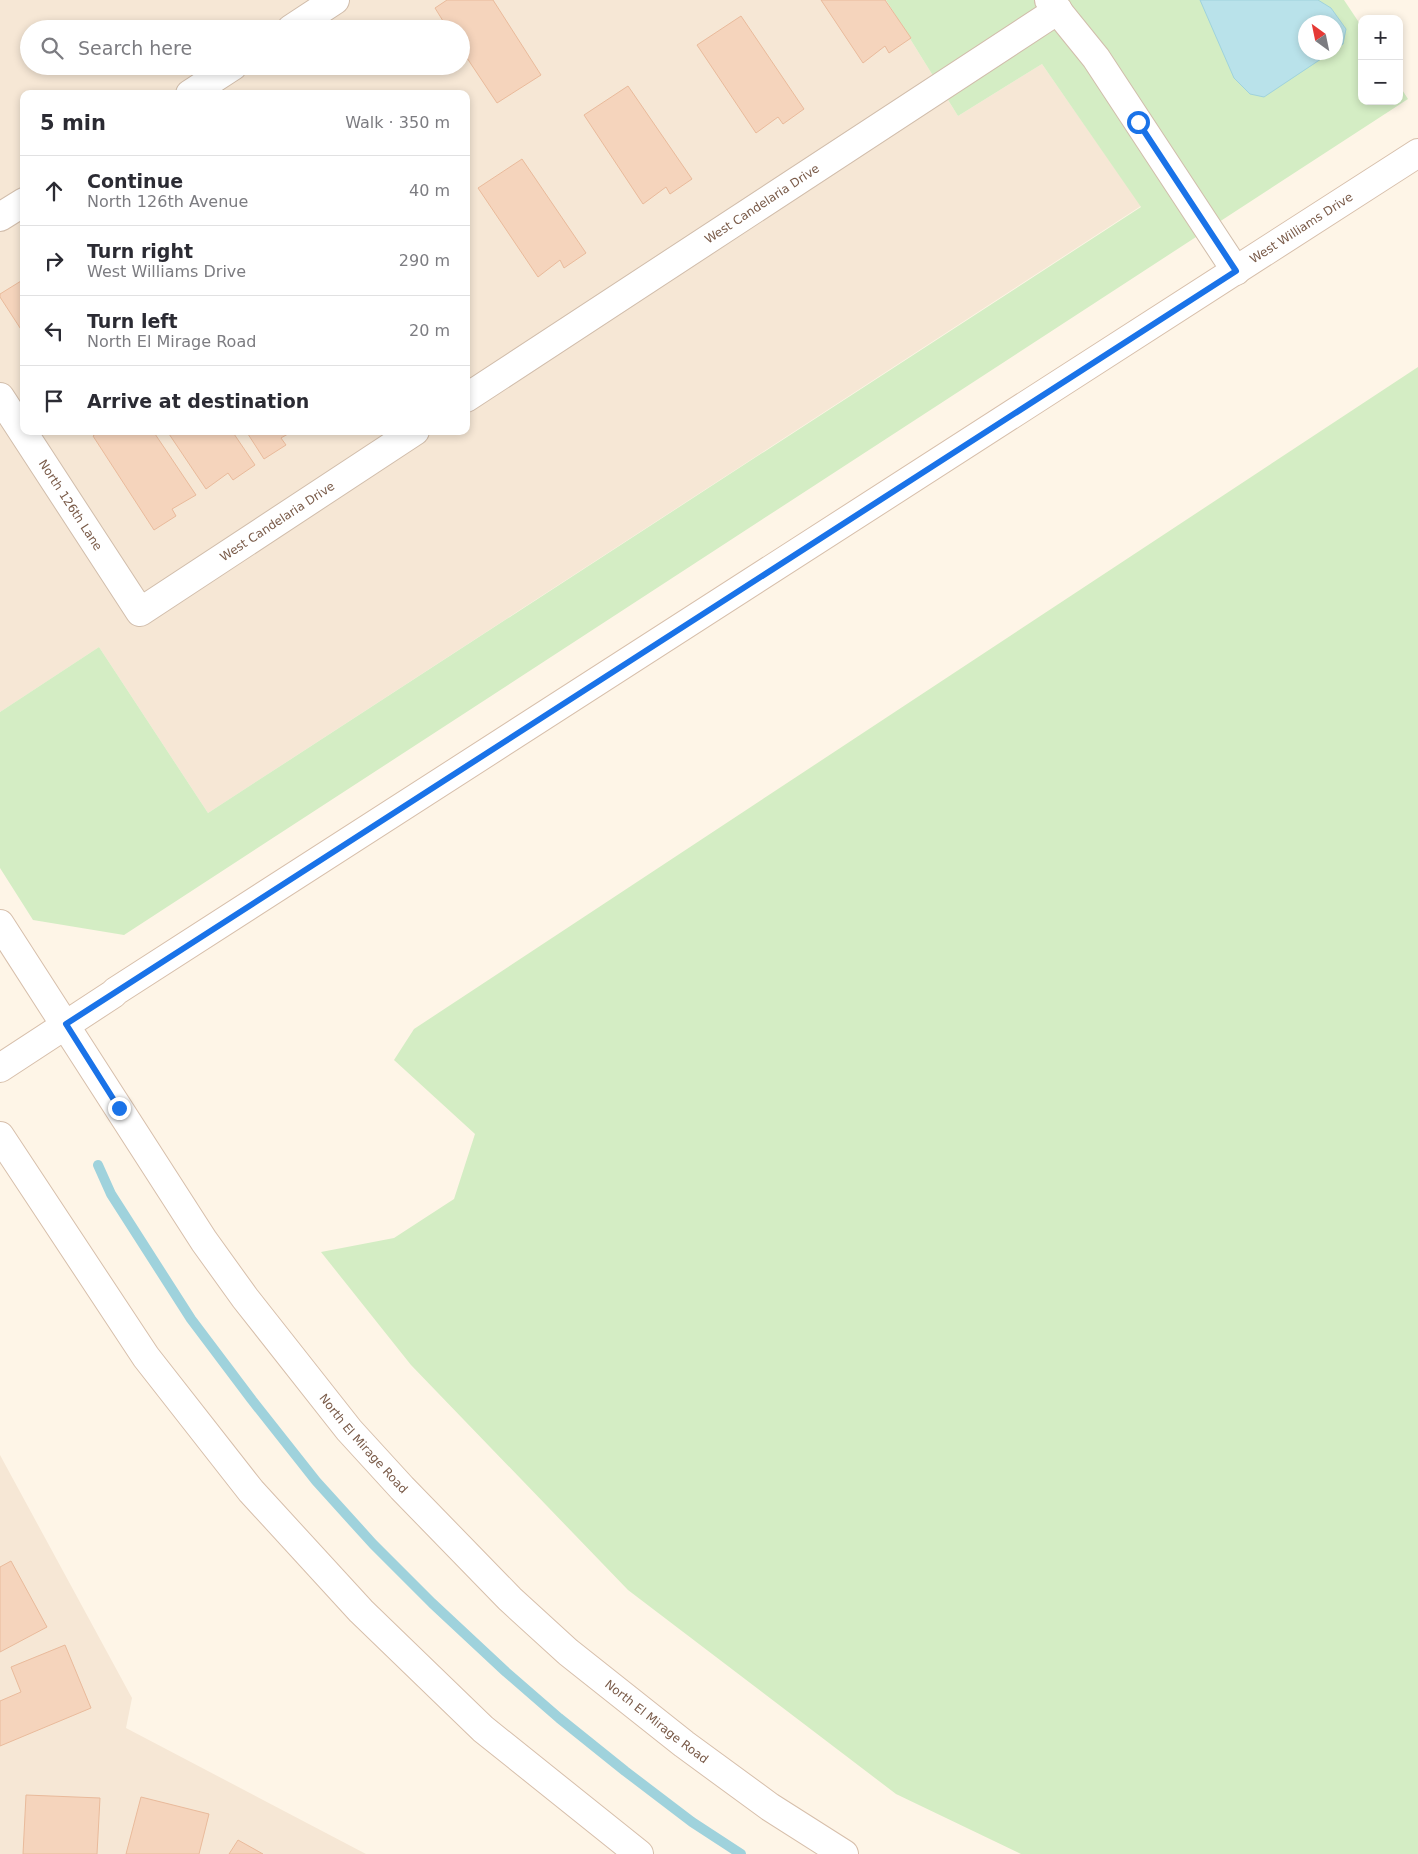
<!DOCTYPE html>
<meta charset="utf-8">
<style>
:root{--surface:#fff;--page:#f7f7f7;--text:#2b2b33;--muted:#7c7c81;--line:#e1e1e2}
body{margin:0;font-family:"DejaVu Sans",sans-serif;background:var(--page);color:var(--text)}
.controls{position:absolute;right:15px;top:15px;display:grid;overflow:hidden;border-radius:10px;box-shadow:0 2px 8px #0003}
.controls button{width:45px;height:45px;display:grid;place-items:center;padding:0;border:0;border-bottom:1px solid var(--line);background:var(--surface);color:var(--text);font:25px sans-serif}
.compass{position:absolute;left:1298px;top:15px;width:45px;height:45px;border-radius:50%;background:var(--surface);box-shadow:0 2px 8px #0003;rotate:327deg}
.stop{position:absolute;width:15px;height:15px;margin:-11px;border:4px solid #1a73e8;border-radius:50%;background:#fff}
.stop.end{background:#1a73e8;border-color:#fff;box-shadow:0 1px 5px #0008}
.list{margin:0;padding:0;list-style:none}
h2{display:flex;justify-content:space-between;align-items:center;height:65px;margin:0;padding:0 20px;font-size:21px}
h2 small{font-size:16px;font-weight:400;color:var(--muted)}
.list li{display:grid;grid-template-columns:32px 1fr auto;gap:15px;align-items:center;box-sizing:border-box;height:70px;padding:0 20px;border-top:1px solid var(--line)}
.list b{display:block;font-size:19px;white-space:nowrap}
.list p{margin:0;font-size:16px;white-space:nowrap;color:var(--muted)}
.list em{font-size:16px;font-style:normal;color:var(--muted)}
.icon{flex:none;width:28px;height:28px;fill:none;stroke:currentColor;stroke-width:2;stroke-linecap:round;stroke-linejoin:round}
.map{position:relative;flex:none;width:1418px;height:1854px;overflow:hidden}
.search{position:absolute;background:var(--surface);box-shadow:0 2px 8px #0003;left:20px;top:20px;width:450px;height:55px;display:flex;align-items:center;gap:12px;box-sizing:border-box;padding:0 18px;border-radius:28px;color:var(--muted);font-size:19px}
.panel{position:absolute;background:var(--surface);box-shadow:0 2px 8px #0003;left:20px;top:90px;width:450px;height:345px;border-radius:10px}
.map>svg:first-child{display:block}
</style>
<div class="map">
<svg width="1418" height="1854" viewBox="0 0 1418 1854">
<rect width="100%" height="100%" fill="#fef5e7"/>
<g fill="#f6e7d5" fill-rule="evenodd">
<path d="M0,0H886L958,116L1042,64L1141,206L208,813L99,647L0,712ZM29,29H461V66H29ZM24,94H466V431H24Z"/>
<polygon points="0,1455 132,1698 126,1728 366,1854 0,1854"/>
</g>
<g fill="#d4edc4" fill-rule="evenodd">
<path d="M886,0H1344L1362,27V101H1399V85L1408,99L124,935L33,920L0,868V712L99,647L208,813L1141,207L1042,64L958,116ZM1306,22H1336V52H1306Z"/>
<polygon points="1418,367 1418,1854 1021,1854 896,1794 628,1590 411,1365 321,1252 394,1238 454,1199 475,1134 394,1060 414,1029"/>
</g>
<polygon fill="#b9e2ea" stroke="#9fd2dc" points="1200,0 1318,0 1331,8 1346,29 1343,44 1336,49 1336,22 1306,22 1306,52 1330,53 1264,97 1250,94 1234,78"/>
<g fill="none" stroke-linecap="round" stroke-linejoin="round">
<polyline stroke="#9fd2dc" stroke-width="10" points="98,1165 111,1194 191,1319 252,1400 316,1481 373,1544 432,1603 506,1672 559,1718 625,1771 692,1822 741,1854"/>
</g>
<g fill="#f5d4bc" stroke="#e9ba9b">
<polygon points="447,0 493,0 541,75 497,103 461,49 461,29 448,29 435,8"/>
<polygon points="821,0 885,0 911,38 889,53 885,46 863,63"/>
<polygon points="741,16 804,109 783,124 778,117 756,133 697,45"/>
<polygon points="628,86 692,179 670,194 666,187 643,204 584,115"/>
<polygon points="522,159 586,253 564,268 560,260 538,277 478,188"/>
<polygon points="21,281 24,285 24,334 0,297 0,294"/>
<polygon points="99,431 153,431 196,495 172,509 176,516 154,530 93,436"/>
<polygon points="167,431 232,431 255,465 233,480 228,473 206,489"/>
<polygon points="246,431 293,431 281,438 286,445 264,459"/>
<polygon points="11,1561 47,1627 0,1652 0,1567"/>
<polygon points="65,1645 91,1708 0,1746 0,1701 21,1692 11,1667"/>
<polygon points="26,1795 100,1798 97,1854 23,1854"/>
<polygon points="141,1797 209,1814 199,1854 126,1854"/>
<polygon points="238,1840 263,1854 229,1854"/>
</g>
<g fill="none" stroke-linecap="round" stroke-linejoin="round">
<g stroke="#d1bdab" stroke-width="30">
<g id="minor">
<polyline points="1049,0 1096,58 1236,271"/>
<polyline points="291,29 335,0"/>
<polyline points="190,94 233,66"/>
<polyline points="0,217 24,202"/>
<path id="s1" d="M0,397L140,612L415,431"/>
<path id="s2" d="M466,398L1058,10"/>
</g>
</g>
<g stroke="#d7bfab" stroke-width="30">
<g id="secondary">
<path id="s3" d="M0,924L204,1241L245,1298L349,1430L402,1488L510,1599L568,1652L684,1744L770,1807L844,1854"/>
<path id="s4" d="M0,1068L113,994L116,991L1418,153"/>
<polyline points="0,1136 146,1357 251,1491 361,1611 483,1729 639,1854"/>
</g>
</g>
<use href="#minor" stroke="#fff" stroke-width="28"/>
<use href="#secondary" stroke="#fff" stroke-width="28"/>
</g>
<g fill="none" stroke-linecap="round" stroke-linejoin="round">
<polyline stroke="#1a73e8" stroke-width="6" points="119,1108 66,1024 1236,271 1138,122"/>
</g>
<g text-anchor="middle" stroke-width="4" stroke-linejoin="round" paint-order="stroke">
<g font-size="12" fill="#7a5b49" stroke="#fff9ef">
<text dy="4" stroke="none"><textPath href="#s2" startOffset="354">West Candelaria Drive</textPath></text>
<text dy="4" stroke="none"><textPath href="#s4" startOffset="1549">West Williams Drive</textPath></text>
<text dy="4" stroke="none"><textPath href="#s1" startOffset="129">North 126th Lane</textPath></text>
<text dy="4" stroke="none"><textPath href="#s1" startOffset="421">West Candelaria Drive</textPath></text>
<text dy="4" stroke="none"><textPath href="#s3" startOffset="635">North El Mirage Road</textPath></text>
<text dy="4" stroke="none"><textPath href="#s3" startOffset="1040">North El Mirage Road</textPath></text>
</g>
</g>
</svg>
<div class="controls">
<button>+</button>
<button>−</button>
</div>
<svg class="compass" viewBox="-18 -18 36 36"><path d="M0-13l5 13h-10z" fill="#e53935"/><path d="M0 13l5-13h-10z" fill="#7c7c81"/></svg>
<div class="stop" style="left:1138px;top:122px"></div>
<div class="stop end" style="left:119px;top:1108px"></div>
<div class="search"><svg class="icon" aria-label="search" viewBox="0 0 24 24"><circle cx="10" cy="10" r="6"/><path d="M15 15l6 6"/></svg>Search here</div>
<section class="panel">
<h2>5 min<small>Walk · 350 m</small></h2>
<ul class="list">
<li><svg class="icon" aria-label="ahead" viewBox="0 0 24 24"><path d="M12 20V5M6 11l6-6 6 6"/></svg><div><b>Continue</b><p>North 126th Avenue</p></div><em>40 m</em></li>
<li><svg class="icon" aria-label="right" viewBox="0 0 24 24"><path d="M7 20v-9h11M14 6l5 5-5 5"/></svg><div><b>Turn right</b><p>West Williams Drive</p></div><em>290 m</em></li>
<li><svg class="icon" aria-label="left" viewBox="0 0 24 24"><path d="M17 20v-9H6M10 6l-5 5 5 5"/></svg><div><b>Turn left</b><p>North El Mirage Road</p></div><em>20 m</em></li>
<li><svg class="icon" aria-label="arrive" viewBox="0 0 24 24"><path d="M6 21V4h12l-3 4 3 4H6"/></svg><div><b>Arrive at destination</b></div></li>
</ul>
</section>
</div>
